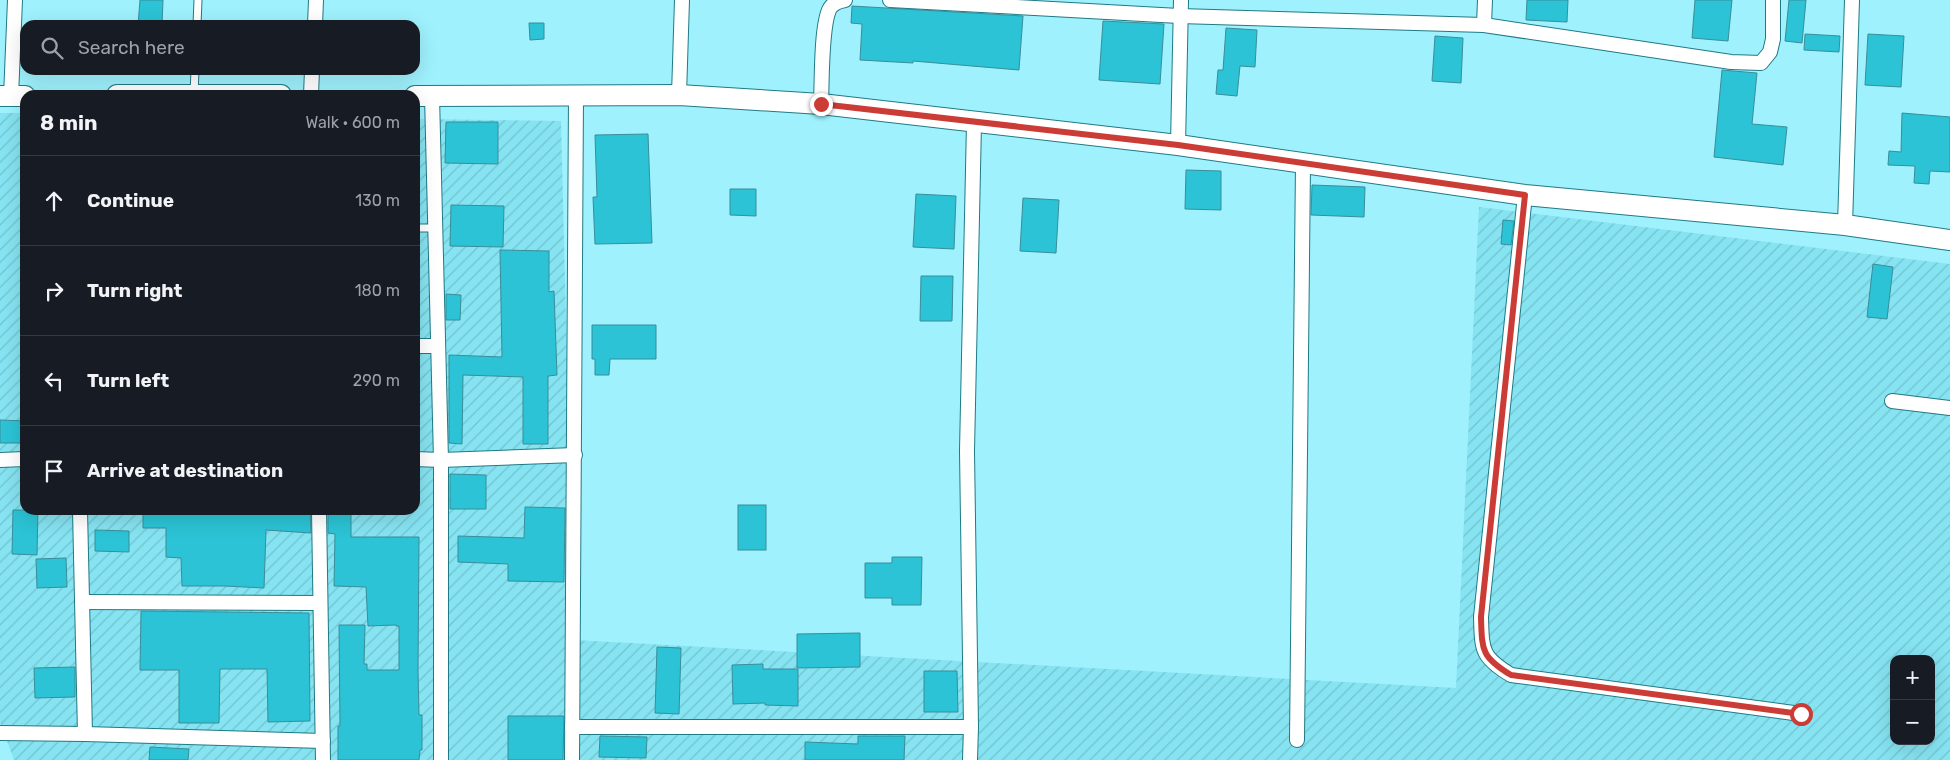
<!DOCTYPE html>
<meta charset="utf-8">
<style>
:root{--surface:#171b24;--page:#20242c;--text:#f1f3f6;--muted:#9ea1a6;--line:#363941}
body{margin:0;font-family:Rubik,sans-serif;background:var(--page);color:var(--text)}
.controls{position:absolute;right:15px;bottom:15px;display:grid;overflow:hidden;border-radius:10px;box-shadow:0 5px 20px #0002}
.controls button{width:45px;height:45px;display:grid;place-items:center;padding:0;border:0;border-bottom:1px solid var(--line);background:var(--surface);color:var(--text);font:25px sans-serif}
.stop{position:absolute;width:15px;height:15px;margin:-11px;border:4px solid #ca3c35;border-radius:50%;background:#fff}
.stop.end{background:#ca3c35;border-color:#fff;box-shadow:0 1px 5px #0008}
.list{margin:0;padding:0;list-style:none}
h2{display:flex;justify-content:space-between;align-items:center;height:65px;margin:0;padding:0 20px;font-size:21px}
h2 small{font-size:16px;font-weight:400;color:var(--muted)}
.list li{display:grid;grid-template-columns:32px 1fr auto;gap:15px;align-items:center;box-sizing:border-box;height:90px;padding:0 20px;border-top:1px solid var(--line)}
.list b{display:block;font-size:19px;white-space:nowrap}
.list em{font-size:16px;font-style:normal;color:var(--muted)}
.icon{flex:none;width:28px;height:28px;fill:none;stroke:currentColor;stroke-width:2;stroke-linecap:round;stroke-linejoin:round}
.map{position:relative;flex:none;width:1950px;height:760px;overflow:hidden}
.search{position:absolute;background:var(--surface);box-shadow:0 5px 20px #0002;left:20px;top:20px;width:400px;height:55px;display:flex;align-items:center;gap:12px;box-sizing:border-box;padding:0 18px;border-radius:15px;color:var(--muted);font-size:19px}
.panel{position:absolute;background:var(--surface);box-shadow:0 5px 20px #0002;left:20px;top:90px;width:400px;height:425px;border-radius:15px}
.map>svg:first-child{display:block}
</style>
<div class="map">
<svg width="1950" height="760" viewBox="0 0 1950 760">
<defs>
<pattern id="industrial-furrows" width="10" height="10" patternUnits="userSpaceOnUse" patternTransform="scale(1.25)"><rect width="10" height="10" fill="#86e3f1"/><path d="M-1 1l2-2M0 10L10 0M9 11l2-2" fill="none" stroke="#72c3cf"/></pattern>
</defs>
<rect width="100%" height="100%" fill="#9ef1fd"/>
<path fill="url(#industrial-furrows)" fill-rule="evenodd" d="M0,113H25V510H415V119L561,121L574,640L1456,688L1479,207L1950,264V760H14L0,722ZM1894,659H1931V741H1894Z"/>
<g fill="#2bc3d5" stroke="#398e99">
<polygon points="140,0 163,0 162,25 138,25"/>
<polygon points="1527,0 1568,0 1567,22 1526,20"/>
<polygon points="1695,0 1732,0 1728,41 1692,38"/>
<polygon points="1789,0 1806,0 1802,43 1785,41"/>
<polygon points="852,6 1023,16 1019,70 913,61 913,63 860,60 862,24 851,23"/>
<polygon points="1103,21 1164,24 1160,84 1099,80"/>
<polygon points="529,23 544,23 544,39 530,40"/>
<polygon points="1226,28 1257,30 1255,67 1240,66 1237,96 1216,94 1218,70 1223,70"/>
<polygon points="1805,34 1840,36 1839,52 1804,50"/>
<polygon points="1868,34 1904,36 1901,87 1865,85"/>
<polygon points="1435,36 1463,38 1461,83 1432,81"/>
<polygon points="1722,70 1757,73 1752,124 1787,127 1783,165 1714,157"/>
<polygon points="1902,113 1950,117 1950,172 1930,171 1929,184 1914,183 1915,166 1888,165 1889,151 1901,152"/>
<polygon points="446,122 498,122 498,164 445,163"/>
<polygon points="648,134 652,243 595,244 593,197 597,197 595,135"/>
<polygon points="1186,170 1221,171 1221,210 1185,209"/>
<polygon points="1312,185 1365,187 1364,217 1311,215"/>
<polygon points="730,189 756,189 756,216 730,215"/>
<polygon points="916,194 956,196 954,249 913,247"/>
<polygon points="1023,198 1059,200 1056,253 1020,251"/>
<polygon points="451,205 504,206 503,247 450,246"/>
<polygon points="1503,220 1514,221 1511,245 1501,244"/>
<polygon points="500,250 549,251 549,292 554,291 557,375 548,376 548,444 523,444 523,377 463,375 462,444 449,443 449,355 502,357"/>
<polygon points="1873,264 1893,267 1887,319 1867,317"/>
<polygon points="921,276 953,276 952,321 920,321"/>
<polygon points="446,294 461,295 460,320 446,320"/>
<polygon points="592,325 656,325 656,359 610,359 609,375 595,375 595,359 592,359"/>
<polygon points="0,420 25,421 25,443 0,443"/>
<polygon points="450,474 486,475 486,509 450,509"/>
<rect x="738" y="505" width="28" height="45"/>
<polygon points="525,507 565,508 564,582 508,581 508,564 458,562 458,536 524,538"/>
<polygon points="13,510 38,510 37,555 12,554"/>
<polygon points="143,510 310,510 311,533 266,530 264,588 224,586 182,586 181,558 166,557 166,528 143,528"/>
<polygon points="328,510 351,510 351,537 419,537 418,670 419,715 422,715 422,750 420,750 419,760 338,760 338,726 340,726 339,625 365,625 364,664 367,664 367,670 399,670 399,626 396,626 396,625 368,626 366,587 334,586 335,534 328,533"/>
<polygon points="95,530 129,531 129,552 95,551"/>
<polygon points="892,557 922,557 921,605 892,605 892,598 865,598 865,563 892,563"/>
<polygon points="66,558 67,587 37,588 36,559"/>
<polygon points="141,611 309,613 310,721 268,722 267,669 220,669 219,723 179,723 179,670 140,670"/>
<polygon points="860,633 860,667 797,668 797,634"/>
<polygon points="657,647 681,648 679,714 655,713"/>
<polygon points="763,664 763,669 798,669 798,706 765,705 765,703 733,704 732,665"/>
<polygon points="75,667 75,697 35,698 34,668"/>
<polygon points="924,671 957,671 958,712 924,712"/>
<polygon points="508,716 564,716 563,760 508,760"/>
<polygon points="600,736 647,737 646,758 599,757"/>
<polygon points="858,736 905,736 904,760 805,760 805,742 858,744"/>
<polygon points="150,747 189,749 188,760 149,760"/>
</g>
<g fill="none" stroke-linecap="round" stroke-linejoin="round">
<g stroke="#207a85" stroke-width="9">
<g id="lane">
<polyline points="197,25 198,0"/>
<polyline points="194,94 195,70"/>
<polyline points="415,228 435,228"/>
</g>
</g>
<g stroke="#207a85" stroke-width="16">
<g id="street">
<polyline points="890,0 1179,16 1484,25"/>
<polyline points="1485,0 1484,25 1731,62 1761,63 1770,52 1773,39 1773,0"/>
<polyline points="315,25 316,0"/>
<polyline points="311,95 312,70"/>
<polyline points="679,95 682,0"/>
<polyline points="432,96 441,460 441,760"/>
<polyline points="11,97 15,0"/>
<path d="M821,104C822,81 821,29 829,10C832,3 839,1 845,0"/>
<polyline points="1178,145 1181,0"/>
<path d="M1525,195L1481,617C1482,650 1481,657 1511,675L1801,714"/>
<polyline points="1845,225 1852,0"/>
<polyline points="415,346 438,346"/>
<polyline points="1892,401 1950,408"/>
<polyline points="415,459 441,460 575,455"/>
<polyline points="0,460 25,459"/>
<polyline points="319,510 323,760"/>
<polyline points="82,602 320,603"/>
<polyline points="572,727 971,727 970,760"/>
<polyline points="971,727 967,451 974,123"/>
<polyline points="0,733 85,734 80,510"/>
<polyline points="85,734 323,741"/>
<polyline points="1297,740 1303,164"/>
<polyline points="572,760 576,96"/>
</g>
</g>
<g stroke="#207a85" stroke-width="22">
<g id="secondary">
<polyline points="117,95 281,95"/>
<polyline points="0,96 25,96"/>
<polyline points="415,96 679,95 821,104 1178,145 1525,195 1845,225 1950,240"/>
</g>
</g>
<use href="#lane" stroke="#fff" stroke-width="7"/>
<use href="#street" stroke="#fff" stroke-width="14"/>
<use href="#secondary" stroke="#fff" stroke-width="20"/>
</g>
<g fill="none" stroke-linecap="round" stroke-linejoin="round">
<path stroke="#ca3c35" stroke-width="6" d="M821,104L1178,145L1525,195L1481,617C1482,650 1481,657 1511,675L1801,714"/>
</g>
</svg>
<div class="controls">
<button>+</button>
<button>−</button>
</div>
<div class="stop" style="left:1801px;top:714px"></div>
<div class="stop end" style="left:821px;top:104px"></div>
<div class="search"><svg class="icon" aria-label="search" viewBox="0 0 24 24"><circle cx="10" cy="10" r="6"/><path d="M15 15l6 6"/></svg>Search here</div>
<section class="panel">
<h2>8 min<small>Walk · 600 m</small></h2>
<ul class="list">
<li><svg class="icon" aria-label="ahead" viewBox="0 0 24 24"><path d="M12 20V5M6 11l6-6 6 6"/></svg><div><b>Continue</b></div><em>130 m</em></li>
<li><svg class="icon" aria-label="right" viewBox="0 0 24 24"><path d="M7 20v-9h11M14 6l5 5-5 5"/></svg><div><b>Turn right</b></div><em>180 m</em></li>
<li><svg class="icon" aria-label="left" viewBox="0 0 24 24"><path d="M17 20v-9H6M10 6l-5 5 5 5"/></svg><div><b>Turn left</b></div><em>290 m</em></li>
<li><svg class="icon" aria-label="arrive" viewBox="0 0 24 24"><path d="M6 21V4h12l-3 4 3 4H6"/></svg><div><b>Arrive at destination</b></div></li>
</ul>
</section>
</div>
